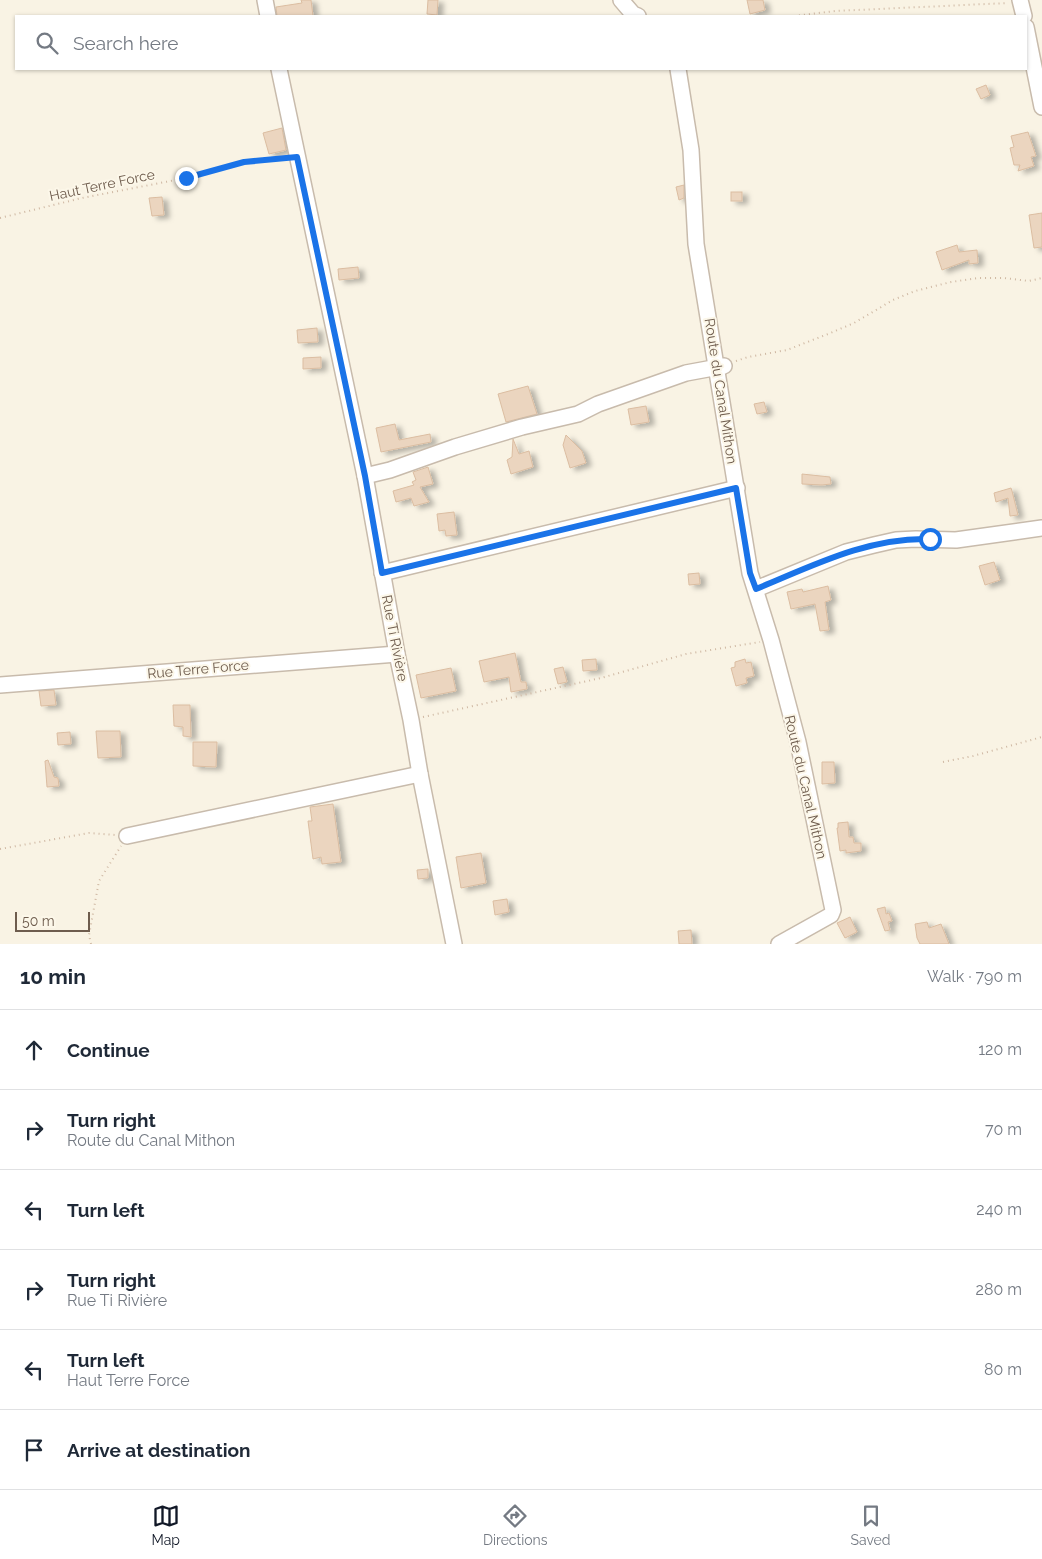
<!DOCTYPE html>
<meta charset="utf-8">
<style>
:root{--surface:#fff;--page:#f6f6f7;--text:#1f2937;--muted:#747a83;--line:#e0e1e3;--accent:#111827}
body{margin:0;font-family:Raleway,sans-serif;background:var(--page);color:var(--text)}
.scale{position:absolute;left:15px;bottom:12px;width:75px;box-sizing:border-box;padding-left:5px;border:2px solid #6e5c4d;border-top:0;font-size:14px;line-height:18px;white-space:nowrap;color:#6e5c4d;-webkit-text-stroke:4px #fcf7e9;paint-order:stroke}
.stop{position:absolute;width:15px;height:15px;margin:-11px;border:4px solid #1a73e8;border-radius:50%;background:#fff}
.stop.end{background:#1a73e8;border-color:#fff;box-shadow:0 1px 5px #0008}
.list{margin:0;padding:0;list-style:none}
h2{display:flex;justify-content:space-between;align-items:center;height:65px;margin:0;padding:0 20px;font-size:21px}
h2 small{font-size:16px;font-weight:400;color:var(--muted)}
.list li{display:grid;grid-template-columns:32px 1fr auto;gap:15px;align-items:center;box-sizing:border-box;height:80px;padding:0 20px;border-top:1px solid var(--line)}
.list b{display:block;font-size:19px;white-space:nowrap}
.list p{margin:0;font-size:16px;white-space:nowrap;color:var(--muted)}
.list em{font-size:16px;font-style:normal;color:var(--muted)}
.icon{flex:none;width:28px;height:28px;fill:none;stroke:currentColor;stroke-width:2;stroke-linecap:round;stroke-linejoin:round}
.map{position:relative;flex:none;width:1042px;height:944px;overflow:hidden}
.search{position:absolute;background:var(--surface);box-shadow:0 1px 4px #0004;left:15px;right:15px;top:15px;height:55px;display:flex;align-items:center;gap:12px;box-sizing:border-box;padding:0 18px;border-radius:0px;color:var(--muted);font-size:19px}
.sheet{height:545px;background:var(--surface)}
nav{display:flex;justify-content:space-around;align-items:center;box-sizing:border-box;height:70px;border-top:1px solid var(--line);background:var(--surface);font-size:14px;color:var(--muted)}
nav a{display:grid;justify-items:center;gap:2px}
nav .on{color:var(--accent)}
.map>svg:first-child{display:block}
</style>
<div class="map">
<svg width="1042" height="944" viewBox="0 0 1042 944">
<defs>
<filter id="shadow"><feDropShadow dx="5.5" dy="3" stdDeviation="2.5" flood-color="#0004"/></filter>
</defs>
<rect width="100%" height="100%" fill="#f9f3e4"/>
<g fill="#ebd5bf" stroke="#dbbda1" filter="url(#shadow)">
<polygon points="301,0 311,0 313,16 277,16 276,7 302,3"/>
<polygon points="428,0 438,0 437,15 427,14"/>
<polygon points="747,0 763,0 765,10 750,14"/>
<polygon points="986,85 990,95 981,99 976,89"/>
<polygon points="282,128 286,150 269,154 263,133"/>
<polygon points="1028,132 1036,156 1031,157 1034,166 1018,171 1020,165 1014,165 1010,148 1014,147 1011,136"/>
<polygon points="684,185 684,198 679,200 676,187"/>
<rect x="731" y="192" width="11" height="9"/>
<polygon points="162,197 164,215 152,216 149,198"/>
<polygon points="1042,213 1042,247 1034,248 1029,215"/>
<polygon points="957,245 959,252 977,250 978,263 969,264 969,260 942,270 936,252"/>
<polygon points="358,267 359,278 339,280 338,269"/>
<polygon points="317,328 318,342 298,343 297,330"/>
<polygon points="321,357 321,368 303,369 303,358"/>
<polygon points="528,386 537,414 506,422 498,394"/>
<polygon points="764,402 767,412 757,414 754,404"/>
<polygon points="646,406 649,422 631,425 628,409"/>
<polygon points="395,424 399,440 430,434 431,442 381,452 376,428"/>
<polygon points="566,435 582,451 586,463 570,468 563,445"/>
<polygon points="513,439 519,454 529,451 533,467 511,474 507,460 512,457"/>
<polygon points="428,467 433,484 420,487 429,502 414,506 411,498 396,502 393,491 414,485 412,482 416,480 413,472"/>
<polygon points="802,474 830,477 831,484 822,485 802,484"/>
<polygon points="1011,488 1012,491 1018,515 1010,516 1008,498 996,502 994,493"/>
<polygon points="454,512 457,535 446,536 445,530 439,531 437,514"/>
<polygon points="994,562 1000,580 985,585 979,566"/>
<polygon points="699,573 700,584 689,585 688,574"/>
<polygon points="828,586 831,600 825,602 829,630 820,631 815,604 791,609 787,592 802,589 803,592"/>
<polygon points="515,653 521,682 526,682 527,689 511,692 509,677 484,682 479,661"/>
<polygon points="596,659 597,670 583,671 582,660"/>
<polygon points="745,659 746,663 751,662 754,676 746,678 747,683 736,686 731,668 735,667 735,662"/>
<polygon points="563,667 567,682 558,684 554,669"/>
<polygon points="451,668 456,691 421,698 416,675"/>
<polygon points="54,690 56,705 41,706 39,691"/>
<polygon points="173,705 190,705 191,737 183,736 183,727 174,726"/>
<polygon points="96,731 120,731 121,757 98,758"/>
<polygon points="70,732 71,744 58,745 57,733"/>
<polygon points="193,742 217,742 216,767 193,766"/>
<polygon points="48,760 54,777 58,778 59,786 47,787 45,761"/>
<polygon points="822,762 834,762 835,783 822,784"/>
<polygon points="333,804 341,862 322,864 321,857 313,859 308,821 312,821 310,807"/>
<polygon points="848,822 849,837 853,837 854,843 861,843 861,851 846,853 846,850 840,851 837,828 838,828 838,823"/>
<polygon points="481,853 486,883 461,888 456,857"/>
<polygon points="428,869 428,878 418,879 417,870"/>
<polygon points="507,899 509,912 495,915 493,901"/>
<polygon points="885,907 886,914 889,913 892,921 888,922 890,930 885,931 877,909"/>
<polygon points="850,917 857,932 845,938 837,923"/>
<polygon points="927,922 929,928 941,924 949,944 920,944 917,938 915,924"/>
<polygon points="691,930 692,944 679,944 678,931"/>
</g>
<g fill="none" stroke-linecap="round" stroke-linejoin="round">
<g stroke="#c8bbac" stroke-width="18">
<g id="minor">
<polyline points="265,0 268,16"/>
<polyline points="621,0 633,14 638,16"/>
<polyline points="1020,0 1024,16"/>
<polyline points="1026,27 1042,107"/>
<polyline points="279,69 365,476 397,654 411,720 420,774 454,944"/>
<polyline points="678,69 691,150 696,244 750,573 771,640 798,742 833,910 831,915 779,944"/>
<polyline points="365,476 390,470 455,447 522,427 578,414 598,404 686,373 724,366"/>
<polyline points="382,573 737,488"/>
<polyline points="756,589 846,552 874,545 896,540 916,539 956,540 1042,528"/>
<polyline points="0,685 397,654"/>
<polyline points="127,836 420,774"/>
</g>
</g>
<g stroke="#cfb8a3" stroke-width="2" stroke-dasharray="1 4" stroke-linecap="butt">
<polyline points="794,16 835,11 1008,3"/>
<polyline points="0,218 82,198 186,178 244,162 286,158"/>
<polyline points="736,361 748,357 787,350 828,334 854,323 893,300 915,291 951,282 978,278 1004,278 1029,281 1042,278"/>
<polyline points="423,717 601,678 686,654 760,642"/>
<polyline points="943,762 973,756 1042,737"/>
<polyline points="0,849 89,833 116,835"/>
<polyline points="91,944 89,935 99,881 121,846"/>
</g>
<use href="#minor" stroke="#fff" stroke-width="15"/>
</g>
<g fill="none" stroke-linecap="round" stroke-linejoin="round">
<path stroke="#1a73e8" stroke-width="6" d="M186,178L244,162L297,157L365,476L382,573L736,488L750,573L756,589C812,566 868,537 930,539"/>
</g>
<g text-anchor="middle" stroke-width="4" stroke-linejoin="round" paint-order="stroke">
<g font-size="14" fill="#6e5c4d" stroke="#fcf7e9">
<text transform="translate(102 185) rotate(-12)" y="5">Haut Terre Force</text>
<text transform="translate(721 391) rotate(81)" y="5">Route du Canal Mithon</text>
<text transform="translate(395 638) rotate(79)" y="5">Rue Ti Rivière</text>
<text transform="translate(198 669) rotate(-5)" y="5">Rue Terre Force</text>
<text transform="translate(806 787) rotate(77)" y="5">Route du Canal Mithon</text>
</g>
</g>
</svg>
<div class="scale">50 m</div>
<div class="stop" style="left:930px;top:539px"></div>
<div class="stop end" style="left:186px;top:178px"></div>
<div class="search"><svg class="icon" aria-label="search" viewBox="0 0 24 24"><circle cx="10" cy="10" r="6"/><path d="M15 15l6 6"/></svg>Search here</div>
</div>
<section class="sheet">
<h2>10 min<small>Walk · 790 m</small></h2>
<ul class="list">
<li><svg class="icon" aria-label="ahead" viewBox="0 0 24 24"><path d="M12 20V5M6 11l6-6 6 6"/></svg><div><b>Continue</b></div><em>120 m</em></li>
<li><svg class="icon" aria-label="right" viewBox="0 0 24 24"><path d="M7 20v-9h11M14 6l5 5-5 5"/></svg><div><b>Turn right</b><p>Route du Canal Mithon</p></div><em>70 m</em></li>
<li><svg class="icon" aria-label="left" viewBox="0 0 24 24"><path d="M17 20v-9H6M10 6l-5 5 5 5"/></svg><div><b>Turn left</b></div><em>240 m</em></li>
<li><svg class="icon" aria-label="right" viewBox="0 0 24 24"><path d="M7 20v-9h11M14 6l5 5-5 5"/></svg><div><b>Turn right</b><p>Rue Ti Rivière</p></div><em>280 m</em></li>
<li><svg class="icon" aria-label="left" viewBox="0 0 24 24"><path d="M17 20v-9H6M10 6l-5 5 5 5"/></svg><div><b>Turn left</b><p>Haut Terre Force</p></div><em>80 m</em></li>
<li><svg class="icon" aria-label="arrive" viewBox="0 0 24 24"><path d="M6 21V4h12l-3 4 3 4H6"/></svg><div><b>Arrive at destination</b></div></li>
</ul>
</section>
<nav>
<a class="on"><svg class="icon" aria-label="map" viewBox="0 0 24 24"><path d="M3 6l6-2 6 2 6-2v14l-6 2-6-2-6 2zM9 4v14M15 6v14"/></svg>Map</a>
<a><svg class="icon" aria-label="directions" viewBox="0 0 24 24"><path d="M12 3l9 9-9 9-9-9zM9 14v-3h6M13 9l2 2-2 2"/></svg>Directions</a>
<a><svg class="icon" aria-label="saved" viewBox="0 0 24 24"><path d="M7 4h10v16l-5-4-5 4z"/></svg>Saved</a>
</nav>
